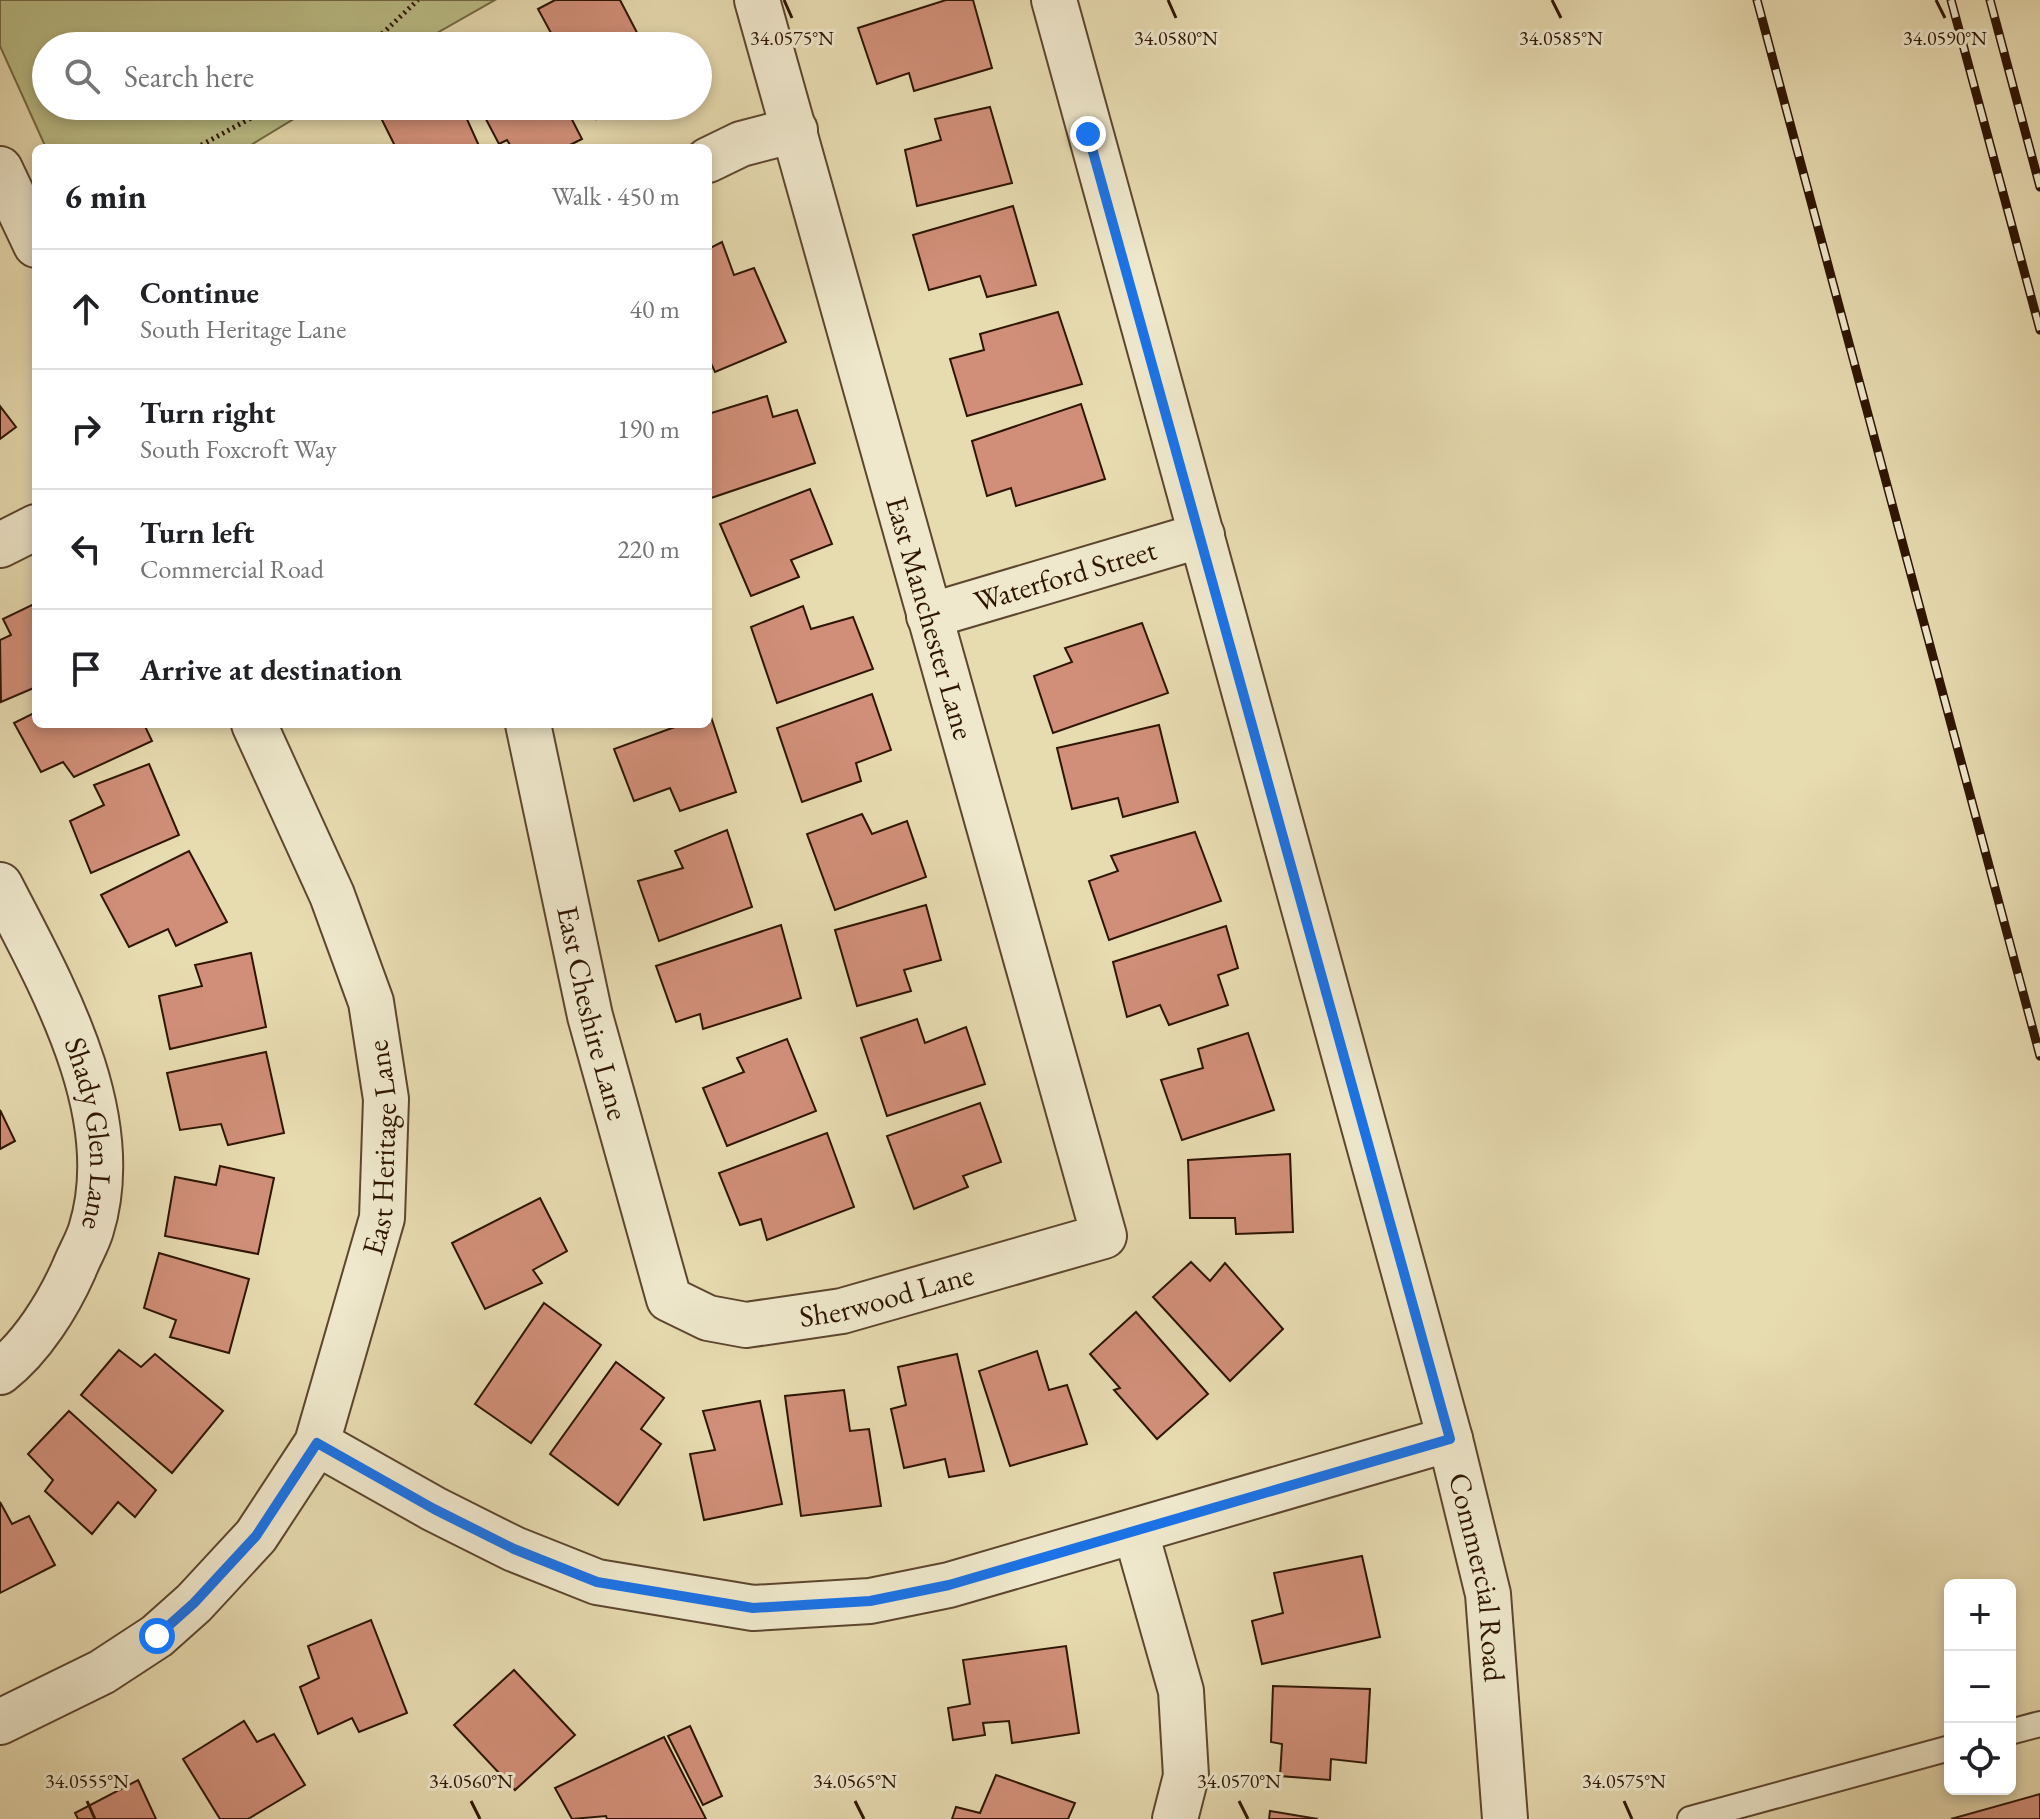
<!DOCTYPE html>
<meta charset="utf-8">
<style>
:root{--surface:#fff;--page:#f2f2f2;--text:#202124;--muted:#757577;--line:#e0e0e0}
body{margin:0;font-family:"EB Garamond",serif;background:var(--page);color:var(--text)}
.controls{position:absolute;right:24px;bottom:24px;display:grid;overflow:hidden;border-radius:12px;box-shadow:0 4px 12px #0003}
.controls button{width:72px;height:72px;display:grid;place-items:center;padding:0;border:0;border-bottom:2px solid var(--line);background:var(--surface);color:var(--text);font:40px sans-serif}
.stop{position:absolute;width:24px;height:24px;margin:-18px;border:6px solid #1a73e8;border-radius:50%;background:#fff}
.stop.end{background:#1a73e8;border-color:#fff;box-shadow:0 2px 8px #0008}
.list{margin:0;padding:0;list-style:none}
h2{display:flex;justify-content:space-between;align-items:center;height:104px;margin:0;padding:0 32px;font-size:34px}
h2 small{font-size:26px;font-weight:400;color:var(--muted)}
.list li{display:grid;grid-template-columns:52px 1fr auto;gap:24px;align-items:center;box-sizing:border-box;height:120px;padding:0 32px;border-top:2px solid var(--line)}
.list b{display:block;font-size:30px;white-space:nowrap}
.list p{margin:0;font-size:26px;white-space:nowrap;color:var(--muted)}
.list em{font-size:26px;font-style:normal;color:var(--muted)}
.icon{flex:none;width:44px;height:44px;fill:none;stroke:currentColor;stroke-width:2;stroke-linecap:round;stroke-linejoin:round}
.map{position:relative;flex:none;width:2040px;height:1819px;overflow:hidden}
.search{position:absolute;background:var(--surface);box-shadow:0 4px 12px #0003;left:32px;top:32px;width:680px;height:88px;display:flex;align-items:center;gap:20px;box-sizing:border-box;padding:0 28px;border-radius:44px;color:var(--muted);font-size:30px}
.panel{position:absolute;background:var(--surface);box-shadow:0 4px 12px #0003;left:32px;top:144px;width:680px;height:584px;border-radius:12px}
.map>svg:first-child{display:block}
</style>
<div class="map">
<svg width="2040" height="1819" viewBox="0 0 2040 1819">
<rect width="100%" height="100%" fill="#e7dbb0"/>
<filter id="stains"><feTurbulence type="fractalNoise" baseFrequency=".0025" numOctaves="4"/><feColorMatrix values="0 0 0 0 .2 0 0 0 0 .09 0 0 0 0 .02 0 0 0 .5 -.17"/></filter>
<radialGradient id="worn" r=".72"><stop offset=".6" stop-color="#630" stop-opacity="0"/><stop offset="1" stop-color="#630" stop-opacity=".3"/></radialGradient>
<polygon fill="#bbbe87" stroke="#746a45" stroke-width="2" points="0,0 495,0 414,46 46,46 46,106 315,106 246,148 46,148 0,46"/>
<g fill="#d18f79" stroke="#2e1503" stroke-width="2">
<polygon points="555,0 620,0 644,46 558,46 538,9"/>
<polygon points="946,0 973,0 992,68 914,91 909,73 877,84 858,28"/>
<polygon points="394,106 461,106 480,148 396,148 379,114"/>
<polygon points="479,106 565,106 582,139 564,148 512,148 507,140 499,144"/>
<polygon points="590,106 620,106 596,119"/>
<polygon points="990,107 1012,183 917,206 905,150 941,140 935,119"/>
<polygon points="1013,206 1036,285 987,297 980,276 929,290 913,235"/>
<polygon points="722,242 734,275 754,268 786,342 715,372 708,357 708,249"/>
<polygon points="1058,312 1082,384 967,416 950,359 984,350 980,334"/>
<polygon points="767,396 773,417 797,410 815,463 708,499 708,414"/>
<polygon points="1081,404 1105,479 1016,506 1011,488 987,496 972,441"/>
<polygon points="0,406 16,427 0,439"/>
<polygon points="810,489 832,544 791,560 799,577 751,596 720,524"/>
<polygon points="36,603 36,687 1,702 0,640 11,635 3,619"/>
<polygon points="803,606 811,629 853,617 873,669 777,703 751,627"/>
<polygon points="1142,623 1168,693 1053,733 1034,676 1072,662 1065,648"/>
<polygon points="872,694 891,750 856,763 861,781 802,802 777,728"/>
<polygon points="36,712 36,724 144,724 152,741 74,777 63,762 41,772 14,723"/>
<polygon points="710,714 736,792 680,811 670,788 634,801 614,749 683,724 708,724"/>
<polygon points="1159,725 1178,802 1123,817 1118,798 1072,809 1057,748"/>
<polygon points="149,764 179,835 91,873 70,821 104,805 94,785"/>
<polygon points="862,814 872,834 907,821 926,877 835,910 807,834"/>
<polygon points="727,830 752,907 659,941 638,881 683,868 675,851"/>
<polygon points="1195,832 1221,901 1109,940 1089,881 1118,871 1111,856"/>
<polygon points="189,851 227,922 176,946 168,929 129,947 101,895"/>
<polygon points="926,905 941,960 904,970 911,991 857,1006 835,930"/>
<polygon points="781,925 801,998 703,1029 700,1014 676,1022 656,966"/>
<polygon points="1226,926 1238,968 1218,975 1228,1005 1169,1025 1160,1005 1127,1017 1113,962"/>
<polygon points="251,953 266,1027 170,1049 159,996 202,986 195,965"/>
<polygon points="917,1019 925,1043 966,1027 985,1084 887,1116 861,1038"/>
<polygon points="1248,1033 1274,1110 1182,1140 1161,1080 1203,1068 1198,1049"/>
<polygon points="787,1039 816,1111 727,1146 703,1088 744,1072 737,1058"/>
<polygon points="266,1052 284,1133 228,1145 221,1124 180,1130 167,1073"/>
<polygon points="980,1103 1001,1162 963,1176 968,1187 914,1209 887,1136"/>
<polygon points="0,1110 15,1141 0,1149"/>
<polygon points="827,1133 854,1207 767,1240 761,1219 740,1225 719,1173"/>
<polygon points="1290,1154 1293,1232 1236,1234 1235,1218 1190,1218 1188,1160"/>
<polygon points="220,1166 274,1178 258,1254 165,1236 175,1177 216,1185"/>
<polygon points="540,1198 567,1251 533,1270 542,1283 485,1309 452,1243"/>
<polygon points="159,1253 249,1279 229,1353 170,1337 176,1320 144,1308"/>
<polygon points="1191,1262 1210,1281 1225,1263 1283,1329 1230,1381 1153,1297"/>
<polygon points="544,1303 601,1345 531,1443 475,1404"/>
<polygon points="1136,1312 1208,1394 1157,1439 1114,1390 1120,1388 1090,1354"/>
<polygon points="119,1350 141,1367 155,1354 223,1411 172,1473 81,1395"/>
<polygon points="1037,1351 1049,1390 1067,1385 1087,1444 1010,1466 979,1371"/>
<polygon points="957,1354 984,1471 949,1477 945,1459 904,1468 891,1409 906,1405 898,1367"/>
<polygon points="616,1362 664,1398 641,1429 661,1444 618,1505 550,1454"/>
<polygon points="844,1390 850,1431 869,1429 881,1506 801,1516 785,1396"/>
<polygon points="760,1401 782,1504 704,1520 690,1454 715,1450 703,1411"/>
<polygon points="69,1411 156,1490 135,1517 118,1502 92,1534 45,1491 53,1480 28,1454"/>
<polygon points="0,1502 12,1524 29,1516 55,1565 0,1593"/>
<polygon points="1362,1556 1380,1637 1262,1664 1252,1621 1283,1613 1274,1573"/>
<polygon points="371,1620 407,1713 359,1732 352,1718 318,1734 300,1687 319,1678 308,1646"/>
<polygon points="1066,1646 1079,1733 1012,1743 1009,1721 983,1723 985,1735 953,1740 948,1708 970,1704 963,1660"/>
<polygon points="514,1670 575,1735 515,1790 454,1725"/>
<polygon points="1273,1686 1370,1689 1366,1763 1331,1759 1330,1780 1280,1776 1282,1744 1271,1742"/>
<polygon points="244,1721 257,1742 274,1734 305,1785 248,1819 220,1819 183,1759"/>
<polygon points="690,1726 722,1796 703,1805 668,1736"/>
<polygon points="664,1737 706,1819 607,1819 606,1816 572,1819 555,1788"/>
<polygon points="996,1775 1075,1803 1068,1819 952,1819 956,1807 980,1813"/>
<polygon points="138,1780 156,1819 78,1819 75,1813"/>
<polygon points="2040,1794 2040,1819 1951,1819"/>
<polygon points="1270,1811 1318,1819 1269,1819"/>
</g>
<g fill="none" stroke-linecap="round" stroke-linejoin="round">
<g stroke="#5c462e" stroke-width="28">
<g id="service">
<polyline points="2010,1732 2040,1724"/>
<polyline points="1690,1819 1950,1748"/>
</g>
</g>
<g stroke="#5c462e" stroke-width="48">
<g id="minor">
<path id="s1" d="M1054,0L1450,1439L1488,1594L1505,1819"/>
<polyline points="708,160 741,144 795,130"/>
<polyline points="0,169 36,245"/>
<polyline points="0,545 36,527"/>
<path id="s2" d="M929,616L1202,535"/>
<path id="s3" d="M528,724L590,1016L669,1299L708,1318L746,1325L842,1311L1104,1236L757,0"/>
<path id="s4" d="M0,885C51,984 127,1114 91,1230C87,1243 79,1256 74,1269C58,1305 32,1347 0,1372"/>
<polyline points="317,1443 434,1509 514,1549 597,1582 753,1608 870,1601 949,1585 1450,1439"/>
<polyline points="1136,1533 1181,1691 1186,1776 1175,1819"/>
<path id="s5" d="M0,1722L102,1672L157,1636L194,1603L256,1536L317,1443L382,1218L386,1099L371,1002L332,895L254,724"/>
</g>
</g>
<g stroke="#2e1503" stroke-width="5" stroke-dasharray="2 4" stroke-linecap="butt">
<polyline points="369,46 418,0"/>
<polyline points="196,148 273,106"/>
</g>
<use href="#service" stroke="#efe8cc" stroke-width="24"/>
<use href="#minor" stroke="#efe8cc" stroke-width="44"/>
<g stroke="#2e1503" stroke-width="9">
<g id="rail">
<polyline points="1757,0 2040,1056"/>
<polyline points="1951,0 2040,330"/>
<polyline points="1990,0 2040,187"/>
</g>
</g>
<use href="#rail" stroke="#efe8cc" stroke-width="6" stroke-dasharray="18" stroke-linecap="butt"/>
</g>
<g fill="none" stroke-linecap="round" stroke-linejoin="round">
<polyline stroke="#1a73e8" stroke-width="10" points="157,1636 194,1603 256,1536 317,1443 434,1509 514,1549 597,1582 753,1608 870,1601 949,1585 1450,1439 1088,134"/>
</g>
<path fill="none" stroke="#2e1503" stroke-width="3" d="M784,0L792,18M1168,0L1176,18M1552,0L1561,18M1936,0L1945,18M87,1801L95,1819M471,1801L480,1819M855,1801L864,1819M1239,1801L1248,1819M1624,1801L1632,1819"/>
<g text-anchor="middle" stroke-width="6" stroke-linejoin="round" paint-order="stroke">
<g font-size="30" fill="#2e1503" stroke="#efe8cc">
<text dy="10" stroke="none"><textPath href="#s2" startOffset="142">Waterford Street</textPath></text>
<text transform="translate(930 618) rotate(74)" y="10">East Manchester Lane</text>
<text dy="10" stroke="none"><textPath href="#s3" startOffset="296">East Cheshire Lane</textPath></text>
<text dy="10" stroke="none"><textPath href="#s4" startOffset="268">Shady Glen Lane</textPath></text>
<text dy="10" stroke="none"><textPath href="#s5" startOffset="736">East Heritage Lane</textPath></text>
<text dy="10" stroke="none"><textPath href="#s3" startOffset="818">Sherwood Lane</textPath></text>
<text dy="10" stroke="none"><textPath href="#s1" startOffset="1634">Commercial Road</textPath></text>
</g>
</g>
<g font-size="20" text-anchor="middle" fill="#2e1503" stroke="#efe8cc" stroke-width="6" stroke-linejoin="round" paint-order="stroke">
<text x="792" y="45">34.0575°N</text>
<text x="1176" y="45">34.0580°N</text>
<text x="1561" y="45">34.0585°N</text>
<text x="1945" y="45">34.0590°N</text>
<text x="87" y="1788">34.0555°N</text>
<text x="471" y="1788">34.0560°N</text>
<text x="855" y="1788">34.0565°N</text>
<text x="1239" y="1788">34.0570°N</text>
<text x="1624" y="1788">34.0575°N</text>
</g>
<rect width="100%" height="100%" filter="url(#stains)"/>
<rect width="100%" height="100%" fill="url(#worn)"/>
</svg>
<div class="controls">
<button>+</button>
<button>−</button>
<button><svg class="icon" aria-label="locate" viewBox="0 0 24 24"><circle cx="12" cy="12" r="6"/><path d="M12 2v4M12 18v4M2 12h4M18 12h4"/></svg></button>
</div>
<div class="stop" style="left:157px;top:1636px"></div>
<div class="stop end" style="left:1088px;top:134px"></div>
<div class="search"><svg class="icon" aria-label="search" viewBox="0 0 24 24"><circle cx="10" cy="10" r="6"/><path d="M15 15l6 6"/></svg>Search here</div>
<section class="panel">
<h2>6 min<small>Walk · 450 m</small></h2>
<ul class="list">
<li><svg class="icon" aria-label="ahead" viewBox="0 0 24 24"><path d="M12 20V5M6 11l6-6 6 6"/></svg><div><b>Continue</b><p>South Heritage Lane</p></div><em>40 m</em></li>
<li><svg class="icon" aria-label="right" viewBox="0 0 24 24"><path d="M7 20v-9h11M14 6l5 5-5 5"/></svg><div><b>Turn right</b><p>South Foxcroft Way</p></div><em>190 m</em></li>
<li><svg class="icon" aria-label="left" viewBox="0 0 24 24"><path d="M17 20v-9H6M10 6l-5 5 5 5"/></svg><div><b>Turn left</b><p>Commercial Road</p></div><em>220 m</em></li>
<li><svg class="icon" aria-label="arrive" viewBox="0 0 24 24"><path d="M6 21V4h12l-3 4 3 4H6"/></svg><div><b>Arrive at destination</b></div></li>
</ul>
</section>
</div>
